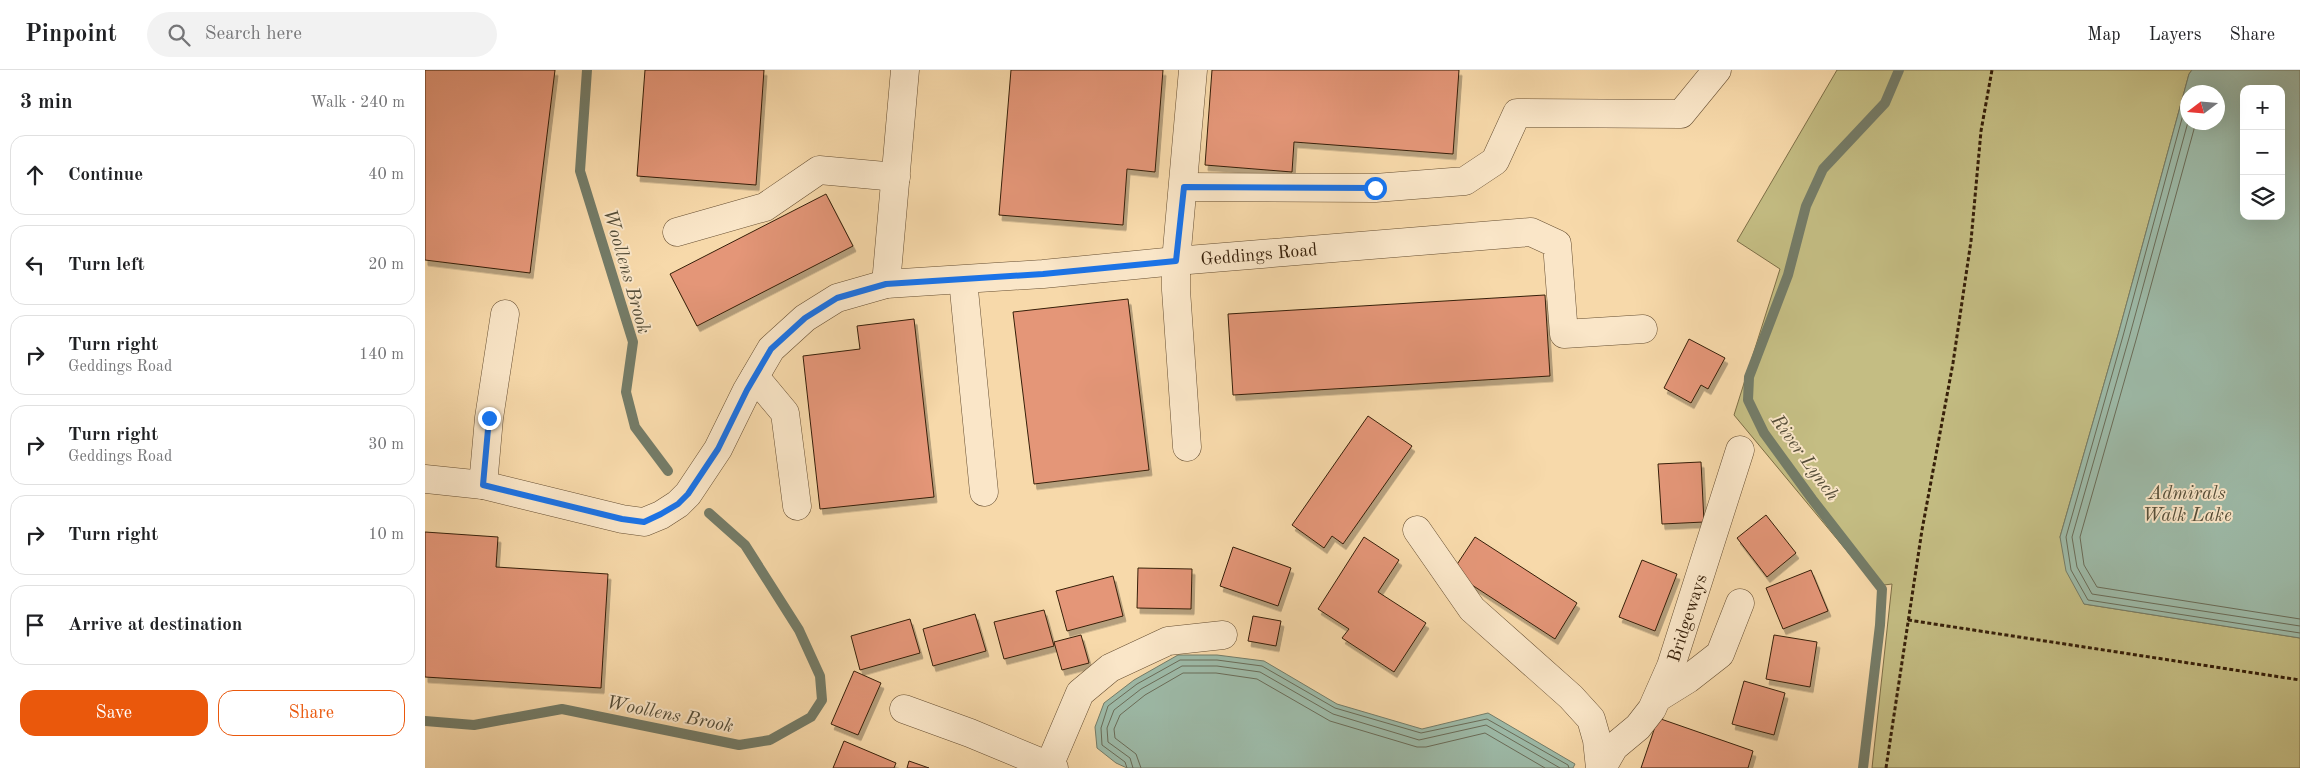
<!DOCTYPE html>
<meta charset="utf-8">
<style>
:root{--surface:#fff;--page:#f2f2f2;--text:#202124;--muted:#757577;--line:#e0e0e0;--accent:#ea580c}
body{margin:0;font-family:"Old Standard TT",serif;background:var(--page);color:var(--text)}
.controls{position:absolute;right:15px;top:15px;display:grid;overflow:hidden;border-radius:10px;box-shadow:0 5px 20px #0002}
.controls button{width:45px;height:45px;display:grid;place-items:center;padding:0;border:0;border-bottom:1px solid var(--line);background:var(--surface);color:var(--text);font:25px sans-serif}
.compass{position:absolute;left:1755px;top:15px;width:45px;height:45px;border-radius:50%;background:var(--surface);box-shadow:0 5px 20px #0002;rotate:254deg}
.stop{position:absolute;width:15px;height:15px;margin:-11px;border:4px solid #1a73e8;border-radius:50%;background:#fff}
.stop.end{background:#1a73e8;border-color:#fff;box-shadow:0 1px 5px #0008}
.list{margin:0;padding:0;list-style:none}
h2{display:flex;justify-content:space-between;align-items:center;height:65px;margin:0;padding:0 20px;font-size:21px}
h2 small{font-size:16px;font-weight:400;color:var(--muted)}
.list li{display:grid;grid-template-columns:32px 1fr auto;gap:15px;align-items:center;box-sizing:border-box;height:80px;margin:0 10px 10px;padding:0 10px;border:1px solid var(--line);border-radius:15px}
.list b{display:block;font-size:19px;white-space:nowrap}
.list p{margin:0;font-size:16px;white-space:nowrap;color:var(--muted)}
.list em{font-size:16px;font-style:normal;color:var(--muted)}
.actions{display:flex;gap:10px;padding:15px 20px}
.actions a{flex:1;padding:11px 0;border:1px solid var(--accent);border-radius:15px;text-align:center;font-size:18px;color:var(--accent)}
.actions .main{background:var(--accent);color:#fff}
.icon{flex:none;width:28px;height:28px;fill:none;stroke:currentColor;stroke-width:2;stroke-linecap:round;stroke-linejoin:round}
.map{position:relative;flex:none;width:1875px;height:698px;overflow:hidden}
header{display:flex;align-items:center;gap:30px;box-sizing:border-box;height:70px;padding:0 25px;background:var(--surface);border-bottom:1px solid var(--line)}
header strong{font-size:24px}
nav{display:flex;gap:28px;margin-inline-start:auto;font-size:18px}
.search{width:350px;height:45px;background:var(--page);display:flex;align-items:center;gap:12px;box-sizing:border-box;padding:0 18px;border-radius:28px;color:var(--muted);font-size:19px}
main{display:flex}
aside{flex:1;background:var(--surface)}
.map>svg:first-child{display:block}
</style>
<header>
<strong>Pinpoint</strong>
<div class="search"><svg class="icon" aria-label="search" viewBox="0 0 24 24"><circle cx="10" cy="10" r="6"/><path d="M15 15l6 6"/></svg>Search here</div>
<nav><a>Map</a><a>Layers</a><a>Share</a></nav>
</header>
<main>
<aside>
<h2>3 min<small>Walk · 240 m</small></h2>
<ul class="list">
<li><svg class="icon" aria-label="ahead" viewBox="0 0 24 24"><path d="M12 20V5M6 11l6-6 6 6"/></svg><div><b>Continue</b></div><em>40 m</em></li>
<li><svg class="icon" aria-label="left" viewBox="0 0 24 24"><path d="M17 20v-9H6M10 6l-5 5 5 5"/></svg><div><b>Turn left</b></div><em>20 m</em></li>
<li><svg class="icon" aria-label="right" viewBox="0 0 24 24"><path d="M7 20v-9h11M14 6l5 5-5 5"/></svg><div><b>Turn right</b><p>Geddings Road</p></div><em>140 m</em></li>
<li><svg class="icon" aria-label="right" viewBox="0 0 24 24"><path d="M7 20v-9h11M14 6l5 5-5 5"/></svg><div><b>Turn right</b><p>Geddings Road</p></div><em>30 m</em></li>
<li><svg class="icon" aria-label="right" viewBox="0 0 24 24"><path d="M7 20v-9h11M14 6l5 5-5 5"/></svg><div><b>Turn right</b></div><em>10 m</em></li>
<li><svg class="icon" aria-label="arrive" viewBox="0 0 24 24"><path d="M6 21V4h12l-3 4 3 4H6"/></svg><div><b>Arrive at destination</b></div></li>
</ul>
<div class="actions"><a class="main">Save</a><a>Share</a></div>
</aside>
<div class="map">
<svg width="1875" height="698" viewBox="0 0 1875 698">
<defs>
<filter id="shadow"><feDropShadow dx="3" dy="5.5" stdDeviation="0" flood-color="#0004"/></filter>
</defs>
<rect width="100%" height="100%" fill="#f7d9aa"/>
<filter id="stains"><feTurbulence type="fractalNoise" baseFrequency=".004" numOctaves="4"/><feColorMatrix values="0 0 0 0 .2 0 0 0 0 .09 0 0 0 0 .02 0 0 0 .5 -.17"/></filter>
<radialGradient id="worn" r=".72"><stop offset=".6" stop-color="#630" stop-opacity="0"/><stop offset="1" stop-color="#630" stop-opacity=".3"/></radialGradient>
<polygon fill="#c4bd83" stroke="#7d6e46" points="1412,0 1767,0 1764,4 1693,265 1635,467 1659,534 1875,568 1875,698 1447,698 1467,514 1451,516 1309,345 1355,199 1312,171"/>
<g fill="#9dbaa8" stroke="#747c68" fill-rule="evenodd">
<path d="M1767,0H1875V568L1659,534L1641,501L1635,467L1693,265L1764,4ZM1819,19H1856V146H1819ZM1762,22H1792V52H1762Z"/>
<polygon points="753,585 792,585 839,591 912,634 997,659 1063,643 1150,694 1148,698 702,698 691,693 672,678 670,657 679,633 709,610"/>
</g>
<g fill="none" stroke-linecap="round" stroke-linejoin="round">
<g stroke="#6a6c58" stroke-width="1">
<polyline points="1762,30 1698,266 1641,467 1646,500 1663,530 1875,563"/>
<polyline points="1763,52 1704,268 1647,467 1652,497 1667,524 1875,556"/>
<polyline points="1771,52 1711,270 1655,467 1659,495 1672,517 1875,549"/>
<polyline points="702,698 700,692 677,675 676,658 683,636 712,614 755,590 792,590 837,596 910,638 996,663 1062,649 1143,695 1144,698"/>
<polyline points="708,698 705,688 683,672 682,658 689,640 716,619 757,596 792,596 835,602 908,644 994,670 1061,655 1135,698"/>
<polyline points="716,698 711,684 690,668 689,659 695,645 720,625 758,603 791,603 832,609 905,651 992,677 1001,677 1060,663 1120,698"/>
</g>
<g stroke="#747c68" stroke-width="10">
<polyline points="162,0 155,101 208,272 201,322 210,357 243,401"/>
<polyline points="0,651 49,655 137,639 314,675 345,670 386,647 397,630 395,606 374,560 320,475 284,443"/>
<polyline points="1438,698 1455,555 1457,519 1387,429 1339,363 1323,330 1324,307 1363,205 1381,136 1398,99 1460,33 1474,0"/>
</g>
</g>
<g fill="#e49678" stroke="#361f09" filter="url(#shadow)">
<polygon points="0,0 130,0 105,203 0,190"/>
<polygon points="220,0 339,0 331,115 212,106"/>
<polygon points="586,0 738,0 730,102 702,99 698,155 574,145"/>
<polygon points="787,0 1034,0 1028,84 869,72 867,102 780,95"/>
<polygon points="401,124 428,176 272,256 245,204"/>
<polygon points="1120,225 1125,306 808,325 803,244"/>
<polygon points="703,229 724,400 609,414 588,242"/>
<polygon points="489,249 509,427 395,439 378,286 435,279 432,256"/>
<polygon points="1264,269 1300,288 1283,319 1276,315 1266,333 1239,318"/>
<polygon points="943,346 987,376 918,474 907,466 899,478 867,455"/>
<polygon points="1276,392 1279,452 1237,454 1233,394"/>
<polygon points="1341,445 1371,483 1342,507 1312,468"/>
<polygon points="0,462 73,467 71,497 183,504 176,618 0,607"/>
<polygon points="939,467 974,490 953,522 1001,553 969,602 917,568 924,559 893,539"/>
<polygon points="1050,467 1152,533 1130,569 1027,502"/>
<polygon points="808,477 866,498 853,536 795,516"/>
<polygon points="1217,490 1252,504 1230,561 1194,547"/>
<polygon points="713,498 767,499 766,539 712,538"/>
<polygon points="1386,500 1403,541 1358,559 1341,518"/>
<polygon points="688,506 698,546 642,561 631,521"/>
<polygon points="619,540 629,576 579,589 569,552"/>
<polygon points="550,544 561,581 508,596 498,559"/>
<polygon points="828,546 856,551 851,576 823,571"/>
<polygon points="485,549 495,583 435,600 426,566"/>
<polygon points="656,565 664,593 637,600 629,572"/>
<polygon points="1349,565 1392,572 1385,617 1341,609"/>
<polygon points="429,601 456,613 433,665 406,654"/>
<polygon points="1319,611 1360,623 1349,665 1307,654"/>
<polygon points="1233,648 1328,681 1323,698 1216,698"/>
<polygon points="419,671 471,693 469,698 408,698"/>
<polygon points="484,691 504,698 482,698"/>
</g>
<g fill="none" stroke-linecap="round" stroke-linejoin="round">
<g stroke="#664e31" stroke-width="29">
<g id="minor">
<polyline points="759,117 950,118 1040,111 1070,91 1092,43 1256,44 1292,0"/>
<polyline points="252,162 340,137 394,100 471,107"/>
<polyline points="538,210 559,422"/>
<polyline points="461,214 480,0"/>
<polyline points="330,307 360,343 372,436"/>
<polyline points="762,377 751,220 751,191 768,0"/>
<polyline points="0,409 58,415 197,449 219,452 236,445 253,434 263,424 293,379 322,320 346,279 380,248 412,228 461,214 618,204 751,191 1106,162 1132,174 1139,264 1218,259"/>
<polyline points="58,415 64,348 80,244"/>
<polyline points="992,460 1047,539 1146,627 1166,649 1172,670 1175,698"/>
<polyline points="1234,627 1263,609 1295,584 1315,533"/>
<polyline points="479,639 545,663 629,698"/>
<polyline points="624,696 655,623 685,598 743,571 798,565"/>
<polyline points="1177,698 1189,677 1213,657 1227,639 1246,596 1315,380"/>
</g>
</g>
<g stroke="#361f09" stroke-width="3" stroke-dasharray="4 2.5" stroke-linecap="butt">
<polyline points="1483,550 1875,610"/>
<polyline points="1461,698 1497,460 1528,293 1546,171 1556,61 1567,0"/>
</g>
<use href="#minor" stroke="#fae6c8" stroke-width="28"/>
</g>
<g fill="none" stroke-linecap="round" stroke-linejoin="round">
<polyline stroke="#1a73e8" stroke-width="6" points="64,348 58,415 197,449 219,452 236,444 253,434 263,424 293,379 322,320 346,279 380,248 412,228 461,214 618,204 751,191 759,117 950,118"/>
</g>
<g text-anchor="middle" stroke-width="4" stroke-linejoin="round" paint-order="stroke">
<g font-size="18" fill="#361f09" stroke="#fae6c8">
<text transform="translate(834 184) rotate(-5)" y="6">Geddings Road</text>
<text transform="translate(1262 548) rotate(-72)" y="6">Bridgeways</text>
</g>
<g font-size="19" font-style="italic" fill="#554e39" stroke="#fae6c8">
<text transform="translate(203 201) rotate(74)" y="7">Woollens Brook</text>
<text transform="translate(1381 387) rotate(54)" y="7">River Lynch</text>
<text x="1762" y="429">Admirals<tspan x="1762" dy="22">Walk Lake</tspan></text>
<text transform="translate(245 643) rotate(11)" y="7">Woollens Brook</text>
</g>
</g>
<rect width="100%" height="100%" filter="url(#stains)"/>
<rect width="100%" height="100%" fill="url(#worn)"/>
</svg>
<div class="controls">
<button>+</button>
<button>−</button>
<button><svg class="icon" aria-label="layers" viewBox="0 0 24 24"><path d="M12 4l9 5-9 5-9-5zM3 14l9 5 9-5"/></svg></button>
</div>
<svg class="compass" viewBox="-18 -18 36 36"><path d="M0-13l5 13h-10z" fill="#e53935"/><path d="M0 13l5-13h-10z" fill="#757577"/></svg>
<div class="stop" style="left:950px;top:118px"></div>
<div class="stop end" style="left:64px;top:348px"></div>
</div>
</main>
